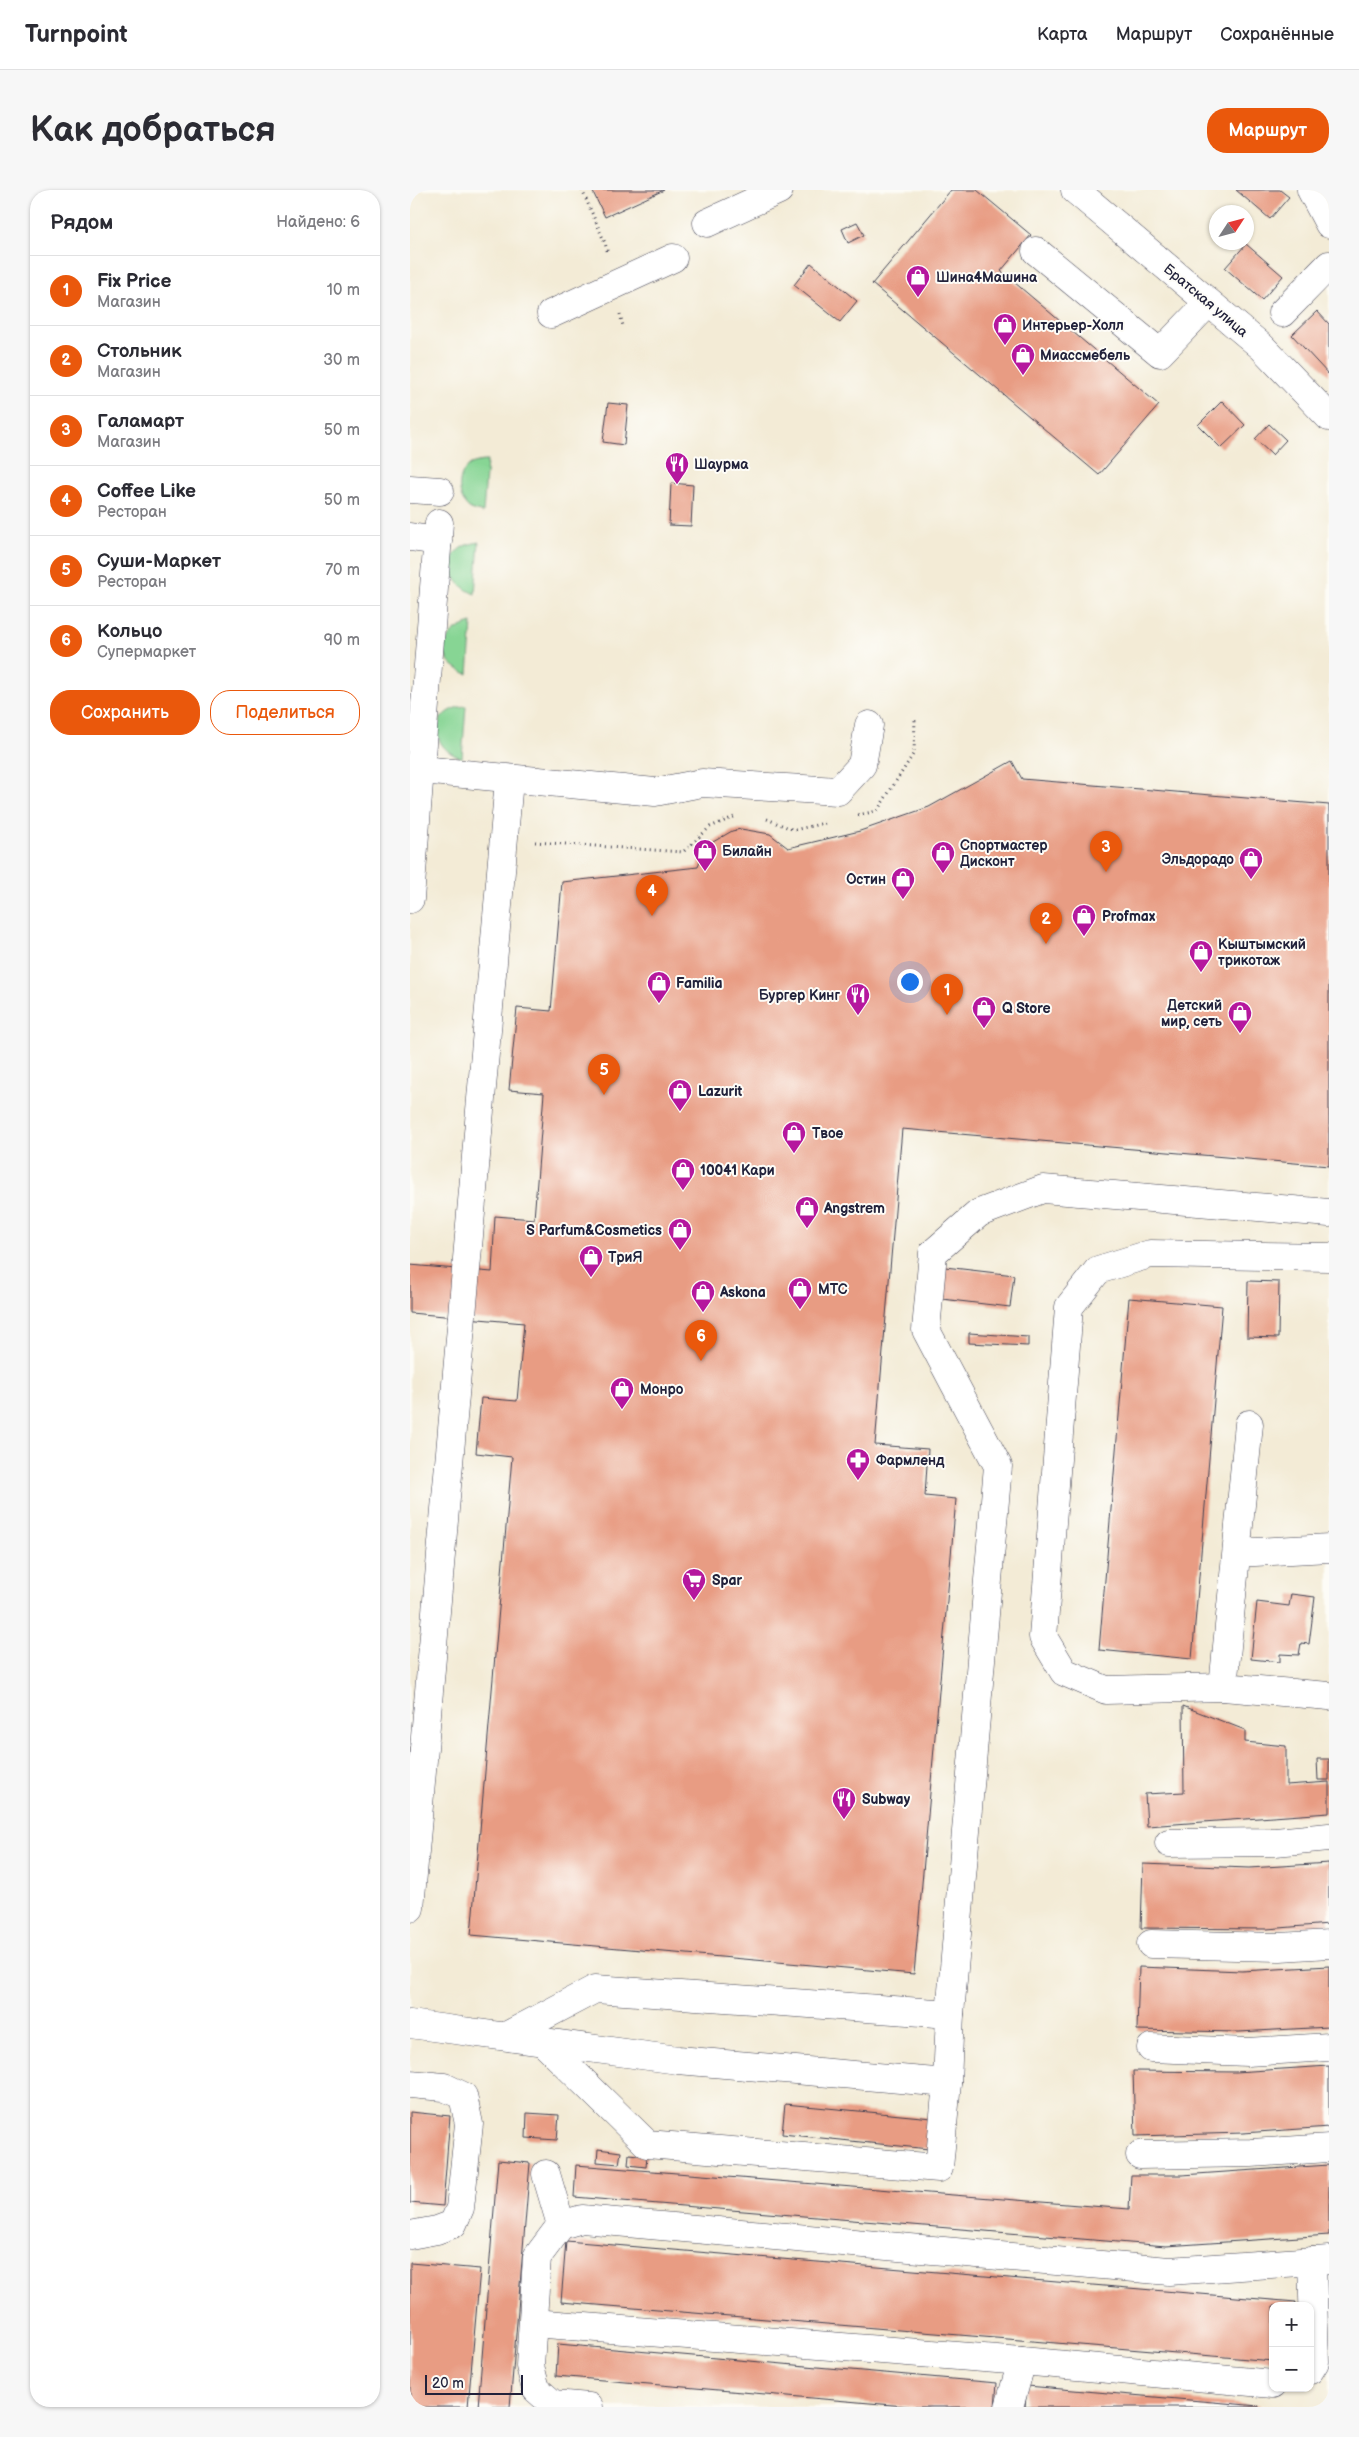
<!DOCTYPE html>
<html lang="ru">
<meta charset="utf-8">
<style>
:root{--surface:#fff;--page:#f7f7f7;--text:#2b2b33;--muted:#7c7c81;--line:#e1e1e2;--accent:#ea580c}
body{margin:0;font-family:"Balsamiq Sans",sans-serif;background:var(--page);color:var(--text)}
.controls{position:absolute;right:15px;bottom:15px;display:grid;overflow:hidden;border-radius:10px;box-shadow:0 1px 4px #0004}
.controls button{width:45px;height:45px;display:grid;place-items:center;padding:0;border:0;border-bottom:1px solid var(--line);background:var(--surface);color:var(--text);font:25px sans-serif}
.compass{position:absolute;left:799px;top:15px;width:45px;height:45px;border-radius:50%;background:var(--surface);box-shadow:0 1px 4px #0004;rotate:54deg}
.scale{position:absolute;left:15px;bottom:12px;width:98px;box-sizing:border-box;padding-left:5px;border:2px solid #22223b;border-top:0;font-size:14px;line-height:18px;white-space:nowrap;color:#22223b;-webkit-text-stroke:4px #fdfcf7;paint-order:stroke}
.you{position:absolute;left:499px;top:791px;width:18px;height:18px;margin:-12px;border:4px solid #fff;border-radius:50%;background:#1a73e8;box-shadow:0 0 0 8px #1a73e833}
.badge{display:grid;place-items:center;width:32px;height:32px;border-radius:50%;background:var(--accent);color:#fff;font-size:16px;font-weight:700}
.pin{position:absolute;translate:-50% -41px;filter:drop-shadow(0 1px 2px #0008)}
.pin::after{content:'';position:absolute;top:26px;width:18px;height:15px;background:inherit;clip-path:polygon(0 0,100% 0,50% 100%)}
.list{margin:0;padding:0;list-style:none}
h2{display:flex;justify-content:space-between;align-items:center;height:65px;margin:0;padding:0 20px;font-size:21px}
h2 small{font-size:16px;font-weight:400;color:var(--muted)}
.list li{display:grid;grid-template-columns:32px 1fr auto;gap:15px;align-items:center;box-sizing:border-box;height:70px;padding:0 20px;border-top:1px solid var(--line)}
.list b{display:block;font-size:19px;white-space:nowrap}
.list p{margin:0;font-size:16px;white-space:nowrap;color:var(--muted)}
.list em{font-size:16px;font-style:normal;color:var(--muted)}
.actions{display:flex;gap:10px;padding:15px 20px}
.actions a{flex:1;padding:11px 0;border:1px solid var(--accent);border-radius:20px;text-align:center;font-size:18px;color:var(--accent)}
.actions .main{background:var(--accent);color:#fff}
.map{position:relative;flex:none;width:919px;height:2217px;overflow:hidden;border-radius:20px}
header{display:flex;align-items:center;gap:30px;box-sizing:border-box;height:70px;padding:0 25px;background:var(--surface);border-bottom:1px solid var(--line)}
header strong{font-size:24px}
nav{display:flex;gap:28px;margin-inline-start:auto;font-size:18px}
.intro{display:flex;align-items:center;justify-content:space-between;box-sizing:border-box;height:120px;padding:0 30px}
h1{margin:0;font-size:35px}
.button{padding:12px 22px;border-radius:20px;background:var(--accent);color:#fff;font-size:18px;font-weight:700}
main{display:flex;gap:30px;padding:0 30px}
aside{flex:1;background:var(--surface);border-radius:20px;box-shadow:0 1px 4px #0004}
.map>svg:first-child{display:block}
</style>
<header>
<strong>Turnpoint</strong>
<nav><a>Карта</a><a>Маршрут</a><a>Сохранённые</a></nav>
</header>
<div class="intro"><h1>Как добраться</h1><a class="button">Маршрут</a></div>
<main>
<aside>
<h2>Рядом<small>Найдено: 6</small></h2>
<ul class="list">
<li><span class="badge">1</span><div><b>Fix Price</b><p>Магазин</p></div><em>10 m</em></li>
<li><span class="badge">2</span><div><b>Стольник</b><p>Магазин</p></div><em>30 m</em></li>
<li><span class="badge">3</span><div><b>Галамарт</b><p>Магазин</p></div><em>50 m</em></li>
<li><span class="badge">4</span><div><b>Coffee Like</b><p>Ресторан</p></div><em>50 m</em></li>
<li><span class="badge">5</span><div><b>Суши-Маркет</b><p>Ресторан</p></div><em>70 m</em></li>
<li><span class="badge">6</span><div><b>Кольцо</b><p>Супермаркет</p></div><em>90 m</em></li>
</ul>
<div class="actions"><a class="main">Сохранить</a><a>Поделиться</a></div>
</aside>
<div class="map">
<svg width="919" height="2217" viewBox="0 0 919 2217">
<rect width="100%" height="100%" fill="#fdfcf7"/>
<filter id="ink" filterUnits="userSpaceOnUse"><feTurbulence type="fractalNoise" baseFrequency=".02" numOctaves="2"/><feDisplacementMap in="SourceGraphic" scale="10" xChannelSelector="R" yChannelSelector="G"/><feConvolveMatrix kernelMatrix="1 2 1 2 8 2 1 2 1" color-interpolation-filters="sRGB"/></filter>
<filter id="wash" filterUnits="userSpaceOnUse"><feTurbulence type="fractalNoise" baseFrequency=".0096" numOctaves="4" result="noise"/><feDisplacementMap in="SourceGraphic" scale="20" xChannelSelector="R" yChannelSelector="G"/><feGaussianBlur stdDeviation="1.12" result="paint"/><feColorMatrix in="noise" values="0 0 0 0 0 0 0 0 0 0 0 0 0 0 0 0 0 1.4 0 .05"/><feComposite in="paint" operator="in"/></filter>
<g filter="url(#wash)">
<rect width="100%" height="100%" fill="#f3ebd6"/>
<g fill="#87d594" stroke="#547c68">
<path d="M77,271L73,323C68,321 61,320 58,317C46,305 47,283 61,274C66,272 72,271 77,271Z"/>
<path d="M69,352L65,404C44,396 29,371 54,356C58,354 65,353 69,352Z"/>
<path d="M62,433L58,484C24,471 28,442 62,433Z"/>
<path d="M56,516L52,568C18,558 19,519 56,516Z"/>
</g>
<g id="blocks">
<g fill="#e89c83">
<polygon points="182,0 254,0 195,27"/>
<polygon points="541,0 567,0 621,45 591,81 749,215 689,285 462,94"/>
<polygon points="826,0 870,0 879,7 860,29"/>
<polygon points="447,32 454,45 438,53 432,39"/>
<polygon points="836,54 873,86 852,110 815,78"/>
<polygon points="401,73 447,111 430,132 384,95"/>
<polygon points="907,121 919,134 919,185 882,145"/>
<polygon points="812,211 835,235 811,258 788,235"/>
<polygon points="198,213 218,215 214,255 193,252"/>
<polygon points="859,234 876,250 862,265 845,249"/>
<polygon points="261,293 283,295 281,336 259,335"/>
<polygon points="602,571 612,589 919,615 919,976 492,939 465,1255 518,1259 515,1306 546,1309 504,1784 61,1745 102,1267 66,1263 71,1208 107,1211 114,1133 0,1123 0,1075 82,1082 85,1026 124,1029 134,903 99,900 107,818 141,821 152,692 288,677 290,670 303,652 322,641 331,639 360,644 378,658 450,641 519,617"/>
<polygon points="535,1077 604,1085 600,1117 532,1109"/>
<polygon points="838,1091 869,1092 868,1148 837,1147"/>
<polygon points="719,1108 812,1116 782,1469 689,1460"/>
<polygon points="559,1143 618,1147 618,1156 559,1153"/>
<polygon points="881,1404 905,1407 899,1454 891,1453 889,1465 870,1464 870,1472 841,1469 847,1412 879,1416"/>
<polygon points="773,1516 835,1540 835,1552 876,1556 876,1595 919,1592 919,1623 737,1636 735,1604 774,1602"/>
<polygon points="907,1569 919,1569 919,1590 908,1590"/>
<polygon points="919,1673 919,1734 857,1739 731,1738 733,1674 839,1678"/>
<polygon points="919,1776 919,1837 829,1842 727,1840 729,1777 832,1781"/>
<polygon points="919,1876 919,1937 833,1943 725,1946 723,1881 826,1882"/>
<polygon points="375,1914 522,1928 519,1959 372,1944"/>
<polygon points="0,1922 40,1926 33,2016 0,2013"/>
<polygon points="117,1923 149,1925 147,1950 116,1948"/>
<polygon points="188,1959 211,1962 209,1974 187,1972"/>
<polygon points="219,1964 237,1966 236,1977 218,1975"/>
<polygon points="88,1970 120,1973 100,2217 68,2217"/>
<polygon points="166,1975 719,2019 721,1985 772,1985 919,1975 919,2045 756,2056 164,2007"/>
<polygon points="156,2051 886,2112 885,2116 863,2116 863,2171 151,2112"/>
<polygon points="0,2073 70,2079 58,2217 0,2217"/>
<polygon points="148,2154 587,2193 585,2217 506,2217 146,2186"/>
<polygon points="617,2196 849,2216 849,2217 615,2217"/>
</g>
</g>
</g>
<g filter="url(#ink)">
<use href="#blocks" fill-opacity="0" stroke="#414052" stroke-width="1"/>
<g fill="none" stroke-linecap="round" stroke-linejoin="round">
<g stroke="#414052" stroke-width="29">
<g id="minor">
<polyline points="665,0 852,157 919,227"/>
<polyline points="901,0 919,34"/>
<polyline points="297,33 369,0"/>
<polyline points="626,61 750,163 798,113"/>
<polyline points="872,123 919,75"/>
<polyline points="141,124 263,68"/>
<polyline points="0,299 30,301"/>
<polyline points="0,347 28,351"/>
<polyline points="11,580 245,602 292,593 428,601 452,575 459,535"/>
<polyline points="0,709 29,333"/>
<polyline points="919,1067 740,1064 688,1080 659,1117 633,1447 654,1482 696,1500 813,1497 919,1506"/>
<polyline points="827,1363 919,1358"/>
<polyline points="813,1497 839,1234"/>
<polyline points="759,1653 865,1652 919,1647"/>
<polyline points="0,1718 99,590"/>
<polyline points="741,1754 870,1757 919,1754"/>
<polyline points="0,1834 268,1870 537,1893 540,1824 588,1276 516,1140 523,1063 569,1023 633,999 919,1023"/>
<polyline points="96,1846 185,1799 540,1824"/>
<polyline points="132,1851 237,1954 529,1978 537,1893"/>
<polyline points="741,1858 837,1862 919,1857"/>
<polyline points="0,1894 34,1897 53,1906 59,1934 50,2018 43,2034 27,2040 0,2045"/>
<polyline points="730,1965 841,1963 919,1958"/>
<polyline points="136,1984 151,2035"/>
<polyline points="123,2133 612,2171 863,2194"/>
<polyline points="900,2180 905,2172 902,2071"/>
<polyline points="179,2217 143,2214 126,2199 120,2176 127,2067 151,2035 172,2029 759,2081 919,2070"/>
<polyline points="599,2217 612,2171"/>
</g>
</g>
<g stroke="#414052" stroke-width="3" stroke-dasharray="1 4" stroke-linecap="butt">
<polyline points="172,0 195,53 198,64"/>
<polyline points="210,124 213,136"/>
<polyline points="448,625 467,621 504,563 505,528"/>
<polyline points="357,629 384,640 415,633"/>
<polyline points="125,652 273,662 300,637 324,627"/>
</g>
<use href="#minor" stroke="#fff" stroke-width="28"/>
</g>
</g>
<defs>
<g id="shop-pin" transform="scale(1.25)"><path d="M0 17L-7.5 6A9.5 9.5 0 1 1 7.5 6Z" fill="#b5179e" stroke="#fdfcf7"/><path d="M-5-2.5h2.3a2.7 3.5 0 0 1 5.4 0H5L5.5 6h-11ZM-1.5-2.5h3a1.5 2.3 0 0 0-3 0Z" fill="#fff"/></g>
<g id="restaurant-pin" transform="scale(1.25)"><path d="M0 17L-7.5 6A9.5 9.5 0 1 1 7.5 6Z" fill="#b5179e" stroke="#fdfcf7"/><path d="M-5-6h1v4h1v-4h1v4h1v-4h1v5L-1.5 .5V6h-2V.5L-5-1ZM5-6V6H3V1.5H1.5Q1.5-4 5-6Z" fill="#fff"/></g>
<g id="pharmacy-pin" transform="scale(1.25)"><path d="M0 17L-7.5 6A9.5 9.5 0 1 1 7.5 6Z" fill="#b5179e" stroke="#fdfcf7"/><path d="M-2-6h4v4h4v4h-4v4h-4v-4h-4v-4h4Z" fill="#fff"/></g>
<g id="supermarket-pin" transform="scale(1.25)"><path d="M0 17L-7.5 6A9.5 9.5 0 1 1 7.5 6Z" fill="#b5179e" stroke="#fdfcf7"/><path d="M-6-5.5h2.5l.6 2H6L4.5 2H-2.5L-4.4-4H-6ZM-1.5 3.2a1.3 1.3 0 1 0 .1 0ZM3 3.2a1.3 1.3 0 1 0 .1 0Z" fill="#fff"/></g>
</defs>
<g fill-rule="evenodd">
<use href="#shop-pin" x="508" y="87"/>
<use href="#shop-pin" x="595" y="135"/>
<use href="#shop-pin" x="613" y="165"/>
<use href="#restaurant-pin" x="267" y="274"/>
<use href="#shop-pin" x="295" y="661"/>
<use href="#shop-pin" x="533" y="663"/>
<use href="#shop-pin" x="841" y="669"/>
<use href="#shop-pin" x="493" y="689"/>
<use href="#shop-pin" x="674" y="726"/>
<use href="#shop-pin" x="791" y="762"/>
<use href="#shop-pin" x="249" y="793"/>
<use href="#restaurant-pin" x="448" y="805"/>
<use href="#shop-pin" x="574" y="818"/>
<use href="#shop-pin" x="830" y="823"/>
<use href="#shop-pin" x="270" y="901"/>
<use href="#shop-pin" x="384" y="943"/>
<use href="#shop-pin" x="273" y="980"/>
<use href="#shop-pin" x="397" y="1018"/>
<use href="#shop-pin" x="270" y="1040"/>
<use href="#shop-pin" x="181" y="1067"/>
<use href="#shop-pin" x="390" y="1099"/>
<use href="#shop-pin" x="293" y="1102"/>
<use href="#shop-pin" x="212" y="1199"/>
<use href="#pharmacy-pin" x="448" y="1270"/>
<use href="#supermarket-pin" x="284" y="1390"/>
<use href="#restaurant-pin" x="434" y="1609"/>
</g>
<g text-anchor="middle" stroke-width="4" stroke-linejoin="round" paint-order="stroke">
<g font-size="14" font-weight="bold" fill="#22223b" stroke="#fdfcf7" text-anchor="start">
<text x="526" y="92">Шина4Машина</text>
<text x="612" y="140">Интерьер-Холл</text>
<text x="630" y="170">Миассмебель</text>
<text x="284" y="279">Шаурма</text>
<text x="550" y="660">Спортмастер<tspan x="550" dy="16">Дисконт</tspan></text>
<text x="312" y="666">Билайн</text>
<text x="824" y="674" text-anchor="end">Эльдорадо</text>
<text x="476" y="694" text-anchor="end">Остин</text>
<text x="692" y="731">Profmax</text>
<text x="808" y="759">Кыштымский<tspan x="808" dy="16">трикотаж</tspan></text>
<text x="266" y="798">Familia</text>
<text x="430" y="810" text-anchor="end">Бургер Кинг</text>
<text x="812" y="820" text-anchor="end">Детский<tspan x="812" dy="16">мир, сеть</tspan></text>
<text x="592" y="823">Q Store</text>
<text x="288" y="906">Lazurit</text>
<text x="402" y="948">Твое</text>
<text x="290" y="985">10041 Кари</text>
<text x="414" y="1023">Angstrem</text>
<text x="252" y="1045" text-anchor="end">S Parfum&amp;Cosmetics</text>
<text x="198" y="1072">ТриЯ</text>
<text x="408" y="1104">МТС</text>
<text x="310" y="1107">Askona</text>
<text x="230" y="1204">Монро</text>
<text x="466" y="1275">Фармленд</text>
<text x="302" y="1395">Spar</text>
<text x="452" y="1614">Subway</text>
</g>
<g font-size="14" fill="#22223b" stroke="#fdfcf7">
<text transform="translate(796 110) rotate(40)" y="5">Братская улица</text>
</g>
</g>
</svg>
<div class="controls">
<button>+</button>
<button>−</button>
</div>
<svg class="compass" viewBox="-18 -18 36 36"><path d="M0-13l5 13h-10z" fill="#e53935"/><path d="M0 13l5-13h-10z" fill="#7c7c81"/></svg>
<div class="scale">20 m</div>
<div class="you"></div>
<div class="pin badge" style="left:537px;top:825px">1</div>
<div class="pin badge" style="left:636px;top:754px">2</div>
<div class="pin badge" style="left:696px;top:682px">3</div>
<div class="pin badge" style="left:242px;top:726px">4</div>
<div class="pin badge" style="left:194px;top:905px">5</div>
<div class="pin badge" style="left:291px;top:1171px">6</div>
</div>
</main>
